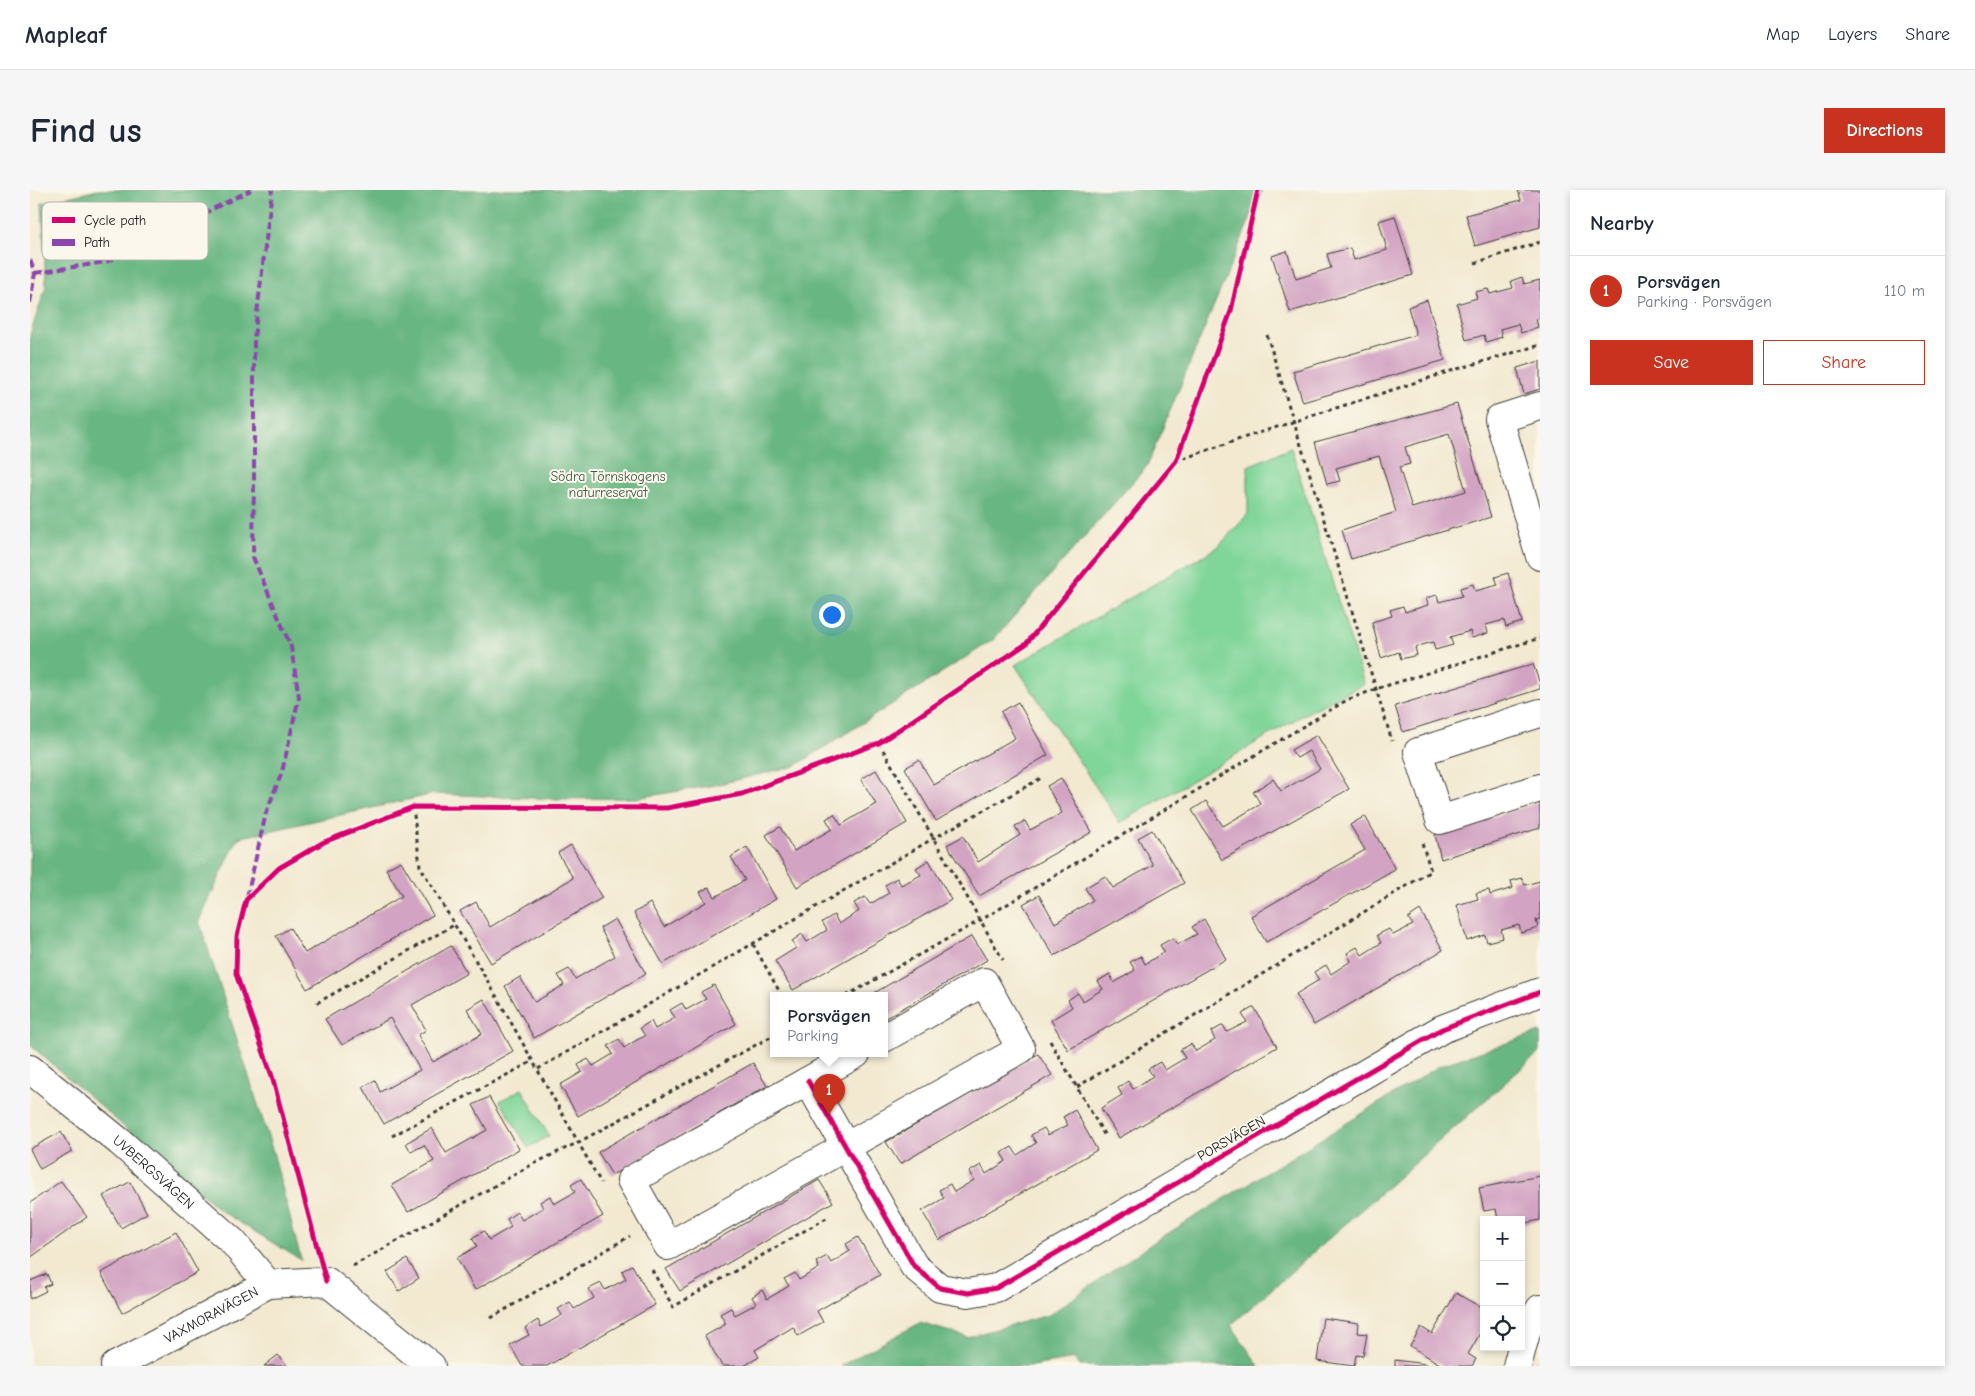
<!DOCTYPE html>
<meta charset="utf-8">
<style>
:root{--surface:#fff;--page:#f6f6f7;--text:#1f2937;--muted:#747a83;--line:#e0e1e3;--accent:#c8321e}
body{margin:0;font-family:"Comic Neue",sans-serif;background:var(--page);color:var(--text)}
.controls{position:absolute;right:15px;bottom:15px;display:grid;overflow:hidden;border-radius:0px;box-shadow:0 2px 8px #0003}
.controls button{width:45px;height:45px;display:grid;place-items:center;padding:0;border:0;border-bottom:1px solid var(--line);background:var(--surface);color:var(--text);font:25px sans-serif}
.you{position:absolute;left:801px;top:424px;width:18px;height:18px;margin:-12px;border:4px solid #fff;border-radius:50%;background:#1a73e8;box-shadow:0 0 0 8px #1a73e833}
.badge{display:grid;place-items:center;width:32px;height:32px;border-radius:50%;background:var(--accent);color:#fff;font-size:16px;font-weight:700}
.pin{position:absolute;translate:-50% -41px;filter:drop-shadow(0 1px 2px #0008)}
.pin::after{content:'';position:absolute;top:26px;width:18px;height:15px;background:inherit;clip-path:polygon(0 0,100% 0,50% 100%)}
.popup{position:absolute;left:740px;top:802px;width:118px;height:65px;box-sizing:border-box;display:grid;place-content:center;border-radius:0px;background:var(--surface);filter:drop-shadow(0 1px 4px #0005);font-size:16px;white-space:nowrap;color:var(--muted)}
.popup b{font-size:19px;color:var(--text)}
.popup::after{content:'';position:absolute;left:50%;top:100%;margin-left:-10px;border:10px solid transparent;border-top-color:var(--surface)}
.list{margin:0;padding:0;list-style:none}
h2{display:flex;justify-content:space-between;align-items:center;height:65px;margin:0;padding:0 20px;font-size:21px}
h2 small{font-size:16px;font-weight:400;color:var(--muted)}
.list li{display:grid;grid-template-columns:32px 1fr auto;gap:15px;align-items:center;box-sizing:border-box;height:70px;padding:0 20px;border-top:1px solid var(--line)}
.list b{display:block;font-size:19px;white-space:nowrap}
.list p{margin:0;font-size:16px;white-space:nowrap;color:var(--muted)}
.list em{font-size:16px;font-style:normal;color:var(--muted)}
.actions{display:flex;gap:10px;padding:15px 20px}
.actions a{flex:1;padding:11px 0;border:1px solid var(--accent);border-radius:0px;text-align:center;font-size:18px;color:var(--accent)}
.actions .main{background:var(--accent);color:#fff}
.icon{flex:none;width:28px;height:28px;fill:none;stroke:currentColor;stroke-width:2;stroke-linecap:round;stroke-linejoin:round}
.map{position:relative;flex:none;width:1510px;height:1176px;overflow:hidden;border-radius:0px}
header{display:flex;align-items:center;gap:30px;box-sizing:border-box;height:70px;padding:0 25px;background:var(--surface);border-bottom:1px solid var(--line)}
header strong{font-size:24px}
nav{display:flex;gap:28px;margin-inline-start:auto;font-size:18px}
.intro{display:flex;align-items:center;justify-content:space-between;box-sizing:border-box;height:120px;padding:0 30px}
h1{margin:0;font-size:35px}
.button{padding:12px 22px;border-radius:0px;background:var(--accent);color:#fff;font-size:18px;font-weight:700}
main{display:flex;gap:30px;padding:0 30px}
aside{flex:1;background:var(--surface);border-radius:0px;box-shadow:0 2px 8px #0003}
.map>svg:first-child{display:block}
</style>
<header>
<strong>Mapleaf</strong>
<nav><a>Map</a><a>Layers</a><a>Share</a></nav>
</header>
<div class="intro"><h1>Find us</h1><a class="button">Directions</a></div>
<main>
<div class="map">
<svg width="1510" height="1176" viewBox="0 0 1510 1176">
<rect width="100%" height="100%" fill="#fbf7ec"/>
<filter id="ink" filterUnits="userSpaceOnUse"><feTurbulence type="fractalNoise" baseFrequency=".02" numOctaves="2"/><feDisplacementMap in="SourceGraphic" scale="10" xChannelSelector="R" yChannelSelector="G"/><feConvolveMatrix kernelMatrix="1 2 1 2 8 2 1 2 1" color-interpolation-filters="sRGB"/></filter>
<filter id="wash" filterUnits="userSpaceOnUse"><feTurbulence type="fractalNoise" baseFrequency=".0096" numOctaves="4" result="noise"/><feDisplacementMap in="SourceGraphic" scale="20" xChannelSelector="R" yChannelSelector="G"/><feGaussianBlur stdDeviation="1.12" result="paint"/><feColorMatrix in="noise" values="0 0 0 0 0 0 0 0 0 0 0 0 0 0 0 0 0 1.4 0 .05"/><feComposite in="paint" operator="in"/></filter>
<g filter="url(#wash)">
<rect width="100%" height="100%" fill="#f2e9d0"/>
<g fill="#80d599" stroke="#4e785a">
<polygon points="1261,258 1334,494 1273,525 1090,633 985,475 1188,357 1218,324 1218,276"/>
<polygon points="492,899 519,946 498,958 470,911"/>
</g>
<g fill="#68b681" stroke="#42694e">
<polygon points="68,0 1232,0 1117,276 963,450 765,576 685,595 607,608 527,609 404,604 208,648 169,731 243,962 271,1070 191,1021 0,855 0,145 16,96 12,13"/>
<polygon points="1510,842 1510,862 1201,1135 1229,1176 1050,1176 1045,1169 1001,1176 810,1176 890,1133 937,1147 1019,1125 1124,1052 1411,875"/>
</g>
<g id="blocks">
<g fill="#d2a3c2" fill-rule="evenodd">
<polygon points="1488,0 1510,0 1510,37 1445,56 1436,25 1491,10"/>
<polygon points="1365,26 1383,85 1260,122 1242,66 1257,61 1266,89 1301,78 1297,64 1320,58 1324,70 1357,60 1349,31"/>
<polygon points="1492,87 1494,94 1510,90 1510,128 1506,129 1508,137 1491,143 1488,134 1470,139 1472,147 1456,152 1454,145 1436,150 1427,114 1447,108 1445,102 1458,99 1460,104 1483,98 1481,91"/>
<polygon points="1397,110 1415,170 1273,212 1263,181 1386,145 1378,117"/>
<polygon points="1510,171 1510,199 1494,204 1487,178"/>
<path d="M1427,214L1461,327L1321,369L1312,340L1366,322L1349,266L1306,278L1310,291L1297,294L1285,252ZM1419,244L1436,301L1382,318L1369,277L1380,274L1375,257Z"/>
<polygon points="1478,383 1492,432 1476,437 1474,430 1456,435 1458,443 1442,448 1440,441 1420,447 1423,455 1405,460 1403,452 1385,457 1387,465 1371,469 1369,462 1351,468 1342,432 1362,426 1360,420 1373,416 1375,422 1398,415 1396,408 1407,405 1409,412 1432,406 1430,398 1443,394 1445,401 1468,395 1465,387"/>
<polygon points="1503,474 1510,494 1510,499 1373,542 1365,516"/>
<polygon points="988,512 1018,565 906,631 875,578 889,570 904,595 985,548 971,522"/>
<polygon points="1287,545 1319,599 1192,670 1162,620 1176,611 1193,636 1231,614 1223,602 1243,589 1251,601 1290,579 1279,561 1267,568 1261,560"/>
<polygon points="846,580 877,633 767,697 736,645 750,637 764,661 802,639 796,629 804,624 811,635 846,614 831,589"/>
<polygon points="1031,588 1062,642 949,706 917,655 933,646 948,672 990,645 985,636 995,631 1000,640 1032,623 1017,596"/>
<polygon points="1510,612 1510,638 1411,669 1405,645"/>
<polygon points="1335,626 1365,679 1236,752 1221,726 1335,660 1320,635"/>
<polygon points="1122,640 1154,693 1024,766 993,714 1009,705 1025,733 1063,710 1055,698 1075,686 1083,698 1123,675 1108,648"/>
<polygon points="541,655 572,708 461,773 430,721 446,712 460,737 543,688 528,663"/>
<polygon points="717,657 746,709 633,774 604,723 620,713 634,737 676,712 670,702 679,697 685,707 715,690 701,667"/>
<polygon points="899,670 921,710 763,800 745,771 766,758 762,751 772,744 777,752 797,740 792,732 804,725 809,734 829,721 824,713 835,707 840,714 859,703 855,695 867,688 871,695 891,685 886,678"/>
<polygon points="371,671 403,725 277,799 246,746 260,738 275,763 372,706 356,679"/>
<polygon points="1492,688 1495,695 1510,691 1510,729 1506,730 1508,738 1491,743 1489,735 1471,740 1473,748 1457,752 1455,745 1437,751 1427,715 1448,709 1446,703 1459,700 1460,705 1483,698 1481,691"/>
<polygon points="1390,720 1413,760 1284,835 1266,804 1289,790 1284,782 1296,775 1301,784 1321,771 1317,763 1327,757 1332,765 1351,753 1347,745 1359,739 1363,745 1383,735 1378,728"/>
<polygon points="585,729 616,784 504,848 475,796 490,787 505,812 534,795 528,785 539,779 545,789 585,766 570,738"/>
<polygon points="1174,729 1196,769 1038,860 1021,830 1042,817 1038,810 1048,803 1053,811 1073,799 1068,791 1080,784 1084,793 1105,780 1100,772 1111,766 1115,774 1134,762 1130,755 1143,748 1147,755 1167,744 1162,737"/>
<polygon points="942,746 957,770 854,829 854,806 839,806"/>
<polygon points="421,756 437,783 382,815 396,840 388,845 403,872 452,844 437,819 454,809 483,861 354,934 333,897 345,890 350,902 390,880 360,828 312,855 295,829"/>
<polygon points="684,795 706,834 548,926 530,895 552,882 548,875 558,869 563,876 583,864 578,856 589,849 594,858 605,851 615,846 610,838 621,831 625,839 645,828 640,820 652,813 656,820 676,809 671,802"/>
<polygon points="1224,817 1247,857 1089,948 1071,918 1092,905 1088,898 1098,891 1103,899 1123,886 1118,879 1130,872 1135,880 1155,868 1150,860 1161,854 1166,861 1185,850 1181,842 1193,835 1197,842 1217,832 1212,824"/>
<polygon points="1008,864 1022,885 870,974 856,952"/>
<polygon points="723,873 737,896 582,985 568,962"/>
<polygon points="459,907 489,959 378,1022 362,995 404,971 394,955 381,962 376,953 402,938 416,963 457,940 443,915"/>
<polygon points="1045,920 1067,960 909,1050 892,1021 914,1008 909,1000 920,994 924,1002 944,990 939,982 951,975 956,984 976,971 971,963 982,957 987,965 1006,953 1001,945 1014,938 1018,945 1038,935 1033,927"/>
<polygon points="31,942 42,961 10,979 0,959"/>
<polygon points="1510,986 1510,1030 1491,1034 1491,1030 1468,1030 1466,1019 1454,1021 1449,998"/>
<polygon points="551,989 573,1026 445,1100 427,1068 447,1056 442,1048 454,1041 459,1050 481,1037 477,1029 487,1022 492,1030 513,1018 510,1012 520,1006 524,1014 545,1002 541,995"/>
<polygon points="789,990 803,1012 650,1101 636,1079"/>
<polygon points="31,991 57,1027 0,1068 0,1013"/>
<polygon points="100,992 117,1023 91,1038 73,1006"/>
<polygon points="146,1042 168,1082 92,1123 71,1083"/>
<polygon points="828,1047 850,1085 787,1121 793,1132 768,1146 763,1137 725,1160 729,1167 714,1176 692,1176 675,1146 696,1134 690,1124 701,1118 705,1125 726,1114 722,1107 732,1100 737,1109 759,1096 754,1089 765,1083 769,1090 789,1078 786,1072 797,1066 801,1073 820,1061 816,1054"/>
<polygon points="377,1069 389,1088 369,1101 357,1082"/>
<polygon points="602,1075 625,1115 517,1176 492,1176 480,1155 499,1145 495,1138 508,1130 511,1137 532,1125 528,1119 540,1112 544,1119 564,1108 559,1099 571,1093 575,1100 596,1089 592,1081"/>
<polygon points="17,1084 21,1094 14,1097 16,1101 0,1109 0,1091"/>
<polygon points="1426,1103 1454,1119 1454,1137 1438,1164 1446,1169 1442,1176 1413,1176 1380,1156 1391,1137 1402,1144"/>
<polygon points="1293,1128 1329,1133 1328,1143 1337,1144 1333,1166 1326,1165 1324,1176 1287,1171"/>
<polygon points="248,1165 257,1176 234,1176"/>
<polygon points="1365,1170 1396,1174 1396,1176 1365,1176"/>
</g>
</g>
</g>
<g filter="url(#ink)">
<use href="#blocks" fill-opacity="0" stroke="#3c3b37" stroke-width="1"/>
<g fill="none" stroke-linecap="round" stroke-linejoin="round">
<g stroke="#3c3b37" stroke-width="30">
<g id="minor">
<polyline points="1510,216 1469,229 1510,366"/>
<polyline points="1510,523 1388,562 1410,630 1510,598"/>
<polyline points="826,864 601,990 638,1056 991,859 954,792 854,848"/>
<path id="s1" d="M0,879L90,952L203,1052L238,1094"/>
<polyline points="778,891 884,1076 910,1098 938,1103 966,1098 1412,839 1510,802"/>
<path id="s2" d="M85,1176L238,1094L296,1091L401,1176"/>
<polyline points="1487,1176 1497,1139 1510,1119"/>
</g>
</g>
<g stroke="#3c3b37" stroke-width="3" stroke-dasharray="4 4" stroke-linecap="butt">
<polyline points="1445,73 1510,52"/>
<polyline points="1237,145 1362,551"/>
<polyline points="1146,271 1213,248 1424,180 1510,155"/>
<polyline points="849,553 973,770"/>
<polyline points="383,617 390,676 464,802 571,993"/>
<polyline points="723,754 752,806"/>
<polyline points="816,806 951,730 1317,510 1346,499 1510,448"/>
<polyline points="287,813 424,735"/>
<polyline points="1020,851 1075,946"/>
<polyline points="508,879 904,648 1013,587"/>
<polyline points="1047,897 1401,681 1392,653"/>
<polyline points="362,946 503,871"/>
<polyline points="323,1076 503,974 549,952 744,845"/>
<polyline points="622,1080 643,1117 800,1026"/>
<polyline points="461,1128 600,1046"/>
</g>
<use href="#minor" stroke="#fff" stroke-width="28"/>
<g stroke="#8e44ad" stroke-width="4" stroke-dasharray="8 4" stroke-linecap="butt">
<polyline points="0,70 5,83 0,113"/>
<polyline points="5,83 76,72 221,0"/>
<polyline points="217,707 236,623 252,582 269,507 261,457 223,367 224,289 224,148 242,0"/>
</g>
<g stroke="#fbf7ec" stroke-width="8">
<g id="cycleway">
<polyline points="778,891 884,1076 910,1098 938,1103 966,1098 1412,839 1510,802"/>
<polyline points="296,1091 242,886 206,784 207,746 216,710 249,678 294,652 383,617 637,618 712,604 849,553 996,454 1146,271 1201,121 1228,0"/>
</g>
</g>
<use href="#cycleway" stroke="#d6006c" stroke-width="5"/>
</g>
</g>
<g text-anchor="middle" stroke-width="4" stroke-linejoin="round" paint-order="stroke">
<g font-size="14" fill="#3f5d48" stroke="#fbf7ec">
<text x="578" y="291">Södra Törnskogens<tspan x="578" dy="16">naturreservat</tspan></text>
</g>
<g font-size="14" fill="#1c1c1c" stroke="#fbf7ec">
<text transform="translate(1201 948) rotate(-30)" y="5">PORSVÄGEN</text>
<text dy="5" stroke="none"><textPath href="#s1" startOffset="161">UVBERGSVÄGEN</textPath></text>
<text dy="5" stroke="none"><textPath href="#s2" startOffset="109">VAXMORAVÄGEN</textPath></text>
</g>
</g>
<rect x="12" y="12" width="166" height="58" rx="8" fill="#fbf7ec" stroke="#b8b5ae" stroke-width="1"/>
<rect x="22" y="27" width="23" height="6" fill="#d6006c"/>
<rect x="22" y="49" width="23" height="7" fill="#8e44ad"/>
<g font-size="14" fill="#1c1c1c">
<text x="54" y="35">Cycle path</text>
<text x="54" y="57">Path</text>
</g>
</svg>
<div class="controls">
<button>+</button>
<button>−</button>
<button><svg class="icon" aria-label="locate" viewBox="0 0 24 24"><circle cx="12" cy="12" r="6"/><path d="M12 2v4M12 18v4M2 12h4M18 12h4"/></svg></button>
</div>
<div class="you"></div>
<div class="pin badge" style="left:799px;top:925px">1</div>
<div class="popup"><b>Porsvägen</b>Parking</div>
</div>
<aside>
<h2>Nearby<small></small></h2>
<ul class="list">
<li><span class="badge">1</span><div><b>Porsvägen</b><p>Parking · Porsvägen</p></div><em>110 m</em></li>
</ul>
<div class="actions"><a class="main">Save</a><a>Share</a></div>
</aside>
</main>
